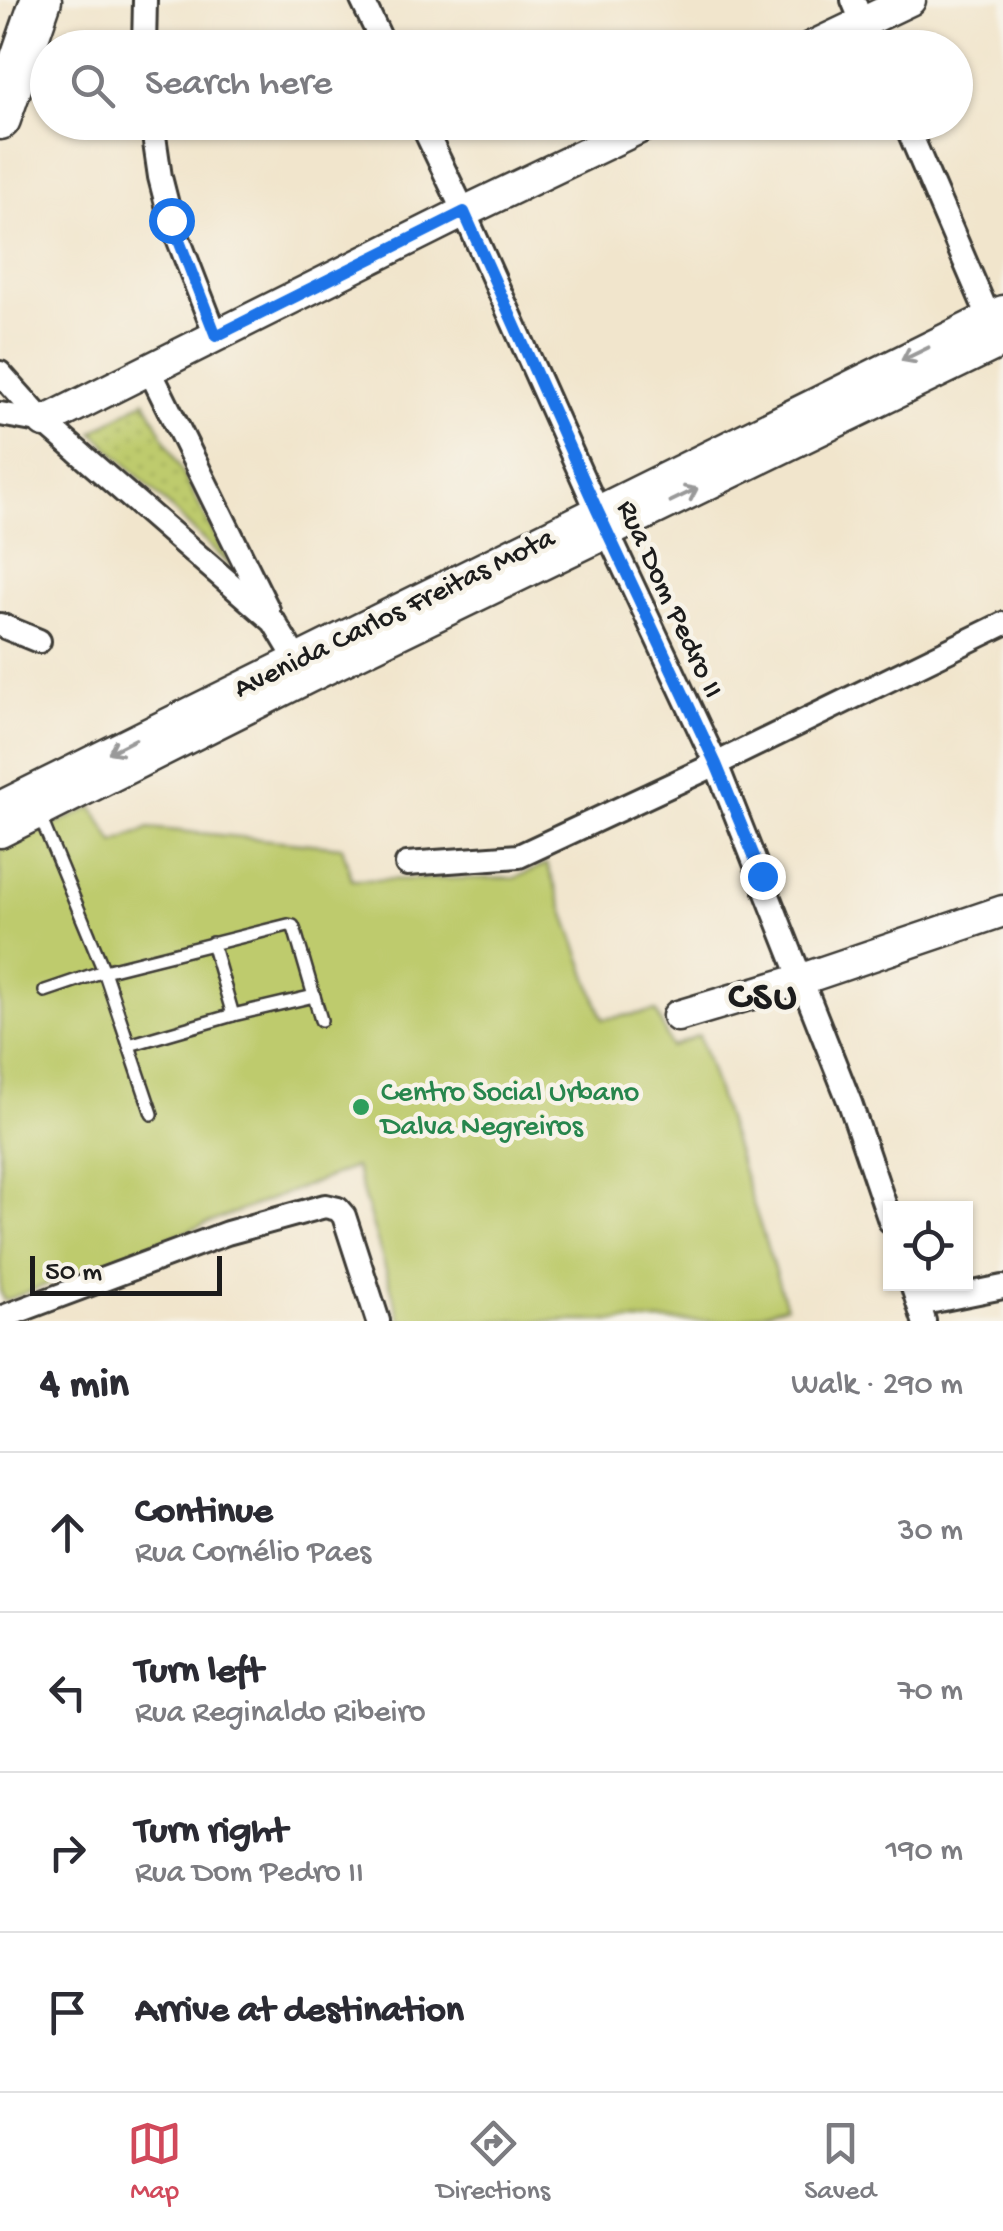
<!DOCTYPE html>
<meta charset="utf-8">
<style>
:root{--surface:#fff;--page:#f7f7f7;--text:#2b2b33;--muted:#7c7c81;--line:#e1e1e2;--accent:#d1495b}
body{margin:0;font-family:"Gochi Hand",sans-serif;background:var(--page);color:var(--text)}
.controls{position:absolute;right:30px;bottom:30px;display:grid;overflow:hidden;border-radius:0px;box-shadow:0 2px 8px #0004}
.controls button{width:90px;height:90px;display:grid;place-items:center;padding:0;border:0;border-bottom:2px solid var(--line);background:var(--surface);color:var(--text);font:50px sans-serif}
.scale{position:absolute;left:30px;bottom:25px;width:192px;box-sizing:border-box;padding-left:10px;border:5px solid #1c1c1c;border-top:0;font-size:28px;line-height:35px;white-space:nowrap;color:#1c1c1c;-webkit-text-stroke:8px #f7f3e8;paint-order:stroke}
.stop{position:absolute;width:30px;height:30px;margin:-22px;border:8px solid #1a73e8;border-radius:50%;background:#fff}
.stop.end{background:#1a73e8;border-color:#fff;box-shadow:0 2px 10px #0008}
.list{margin:0;padding:0;list-style:none}
h2{display:flex;justify-content:space-between;align-items:center;height:130px;margin:0;padding:0 40px;font-size:42px}
h2 small{font-size:32px;font-weight:400;color:var(--muted)}
.list li{display:grid;grid-template-columns:65px 1fr auto;gap:30px;align-items:center;box-sizing:border-box;height:160px;padding:0 40px;border-top:2px solid var(--line)}
.list b{display:block;font-size:38px;white-space:nowrap}
.list p{margin:0;font-size:32px;white-space:nowrap;color:var(--muted)}
.list em{font-size:32px;font-style:normal;color:var(--muted)}
.icon{flex:none;width:55px;height:55px;fill:none;stroke:currentColor;stroke-width:2;stroke-linecap:round;stroke-linejoin:round}
.map{position:relative;flex:none;width:1003px;height:1321px;overflow:hidden}
.search{position:absolute;background:var(--surface);box-shadow:0 2px 8px #0004;left:30px;right:30px;top:30px;height:110px;display:flex;align-items:center;gap:25px;box-sizing:border-box;padding:0 35px;border-radius:55px;color:var(--muted);font-size:38px}
.sheet{height:770px;background:var(--surface)}
nav{display:flex;justify-content:space-around;align-items:center;box-sizing:border-box;height:140px;border-top:2px solid var(--line);background:var(--surface);font-size:28px;color:var(--muted)}
nav a{display:grid;justify-items:center;gap:5px}
nav .on{color:var(--accent)}
.map>svg:first-child{display:block}
</style>
<div class="map">
<svg width="1003" height="1321" viewBox="0 0 1003 1321">
<defs>
<pattern id="park-dots" width="8" height="8" patternUnits="userSpaceOnUse" patternTransform="scale(2.5)"><rect width="8" height="8" fill="#becb6d"/><path d="M2 2h.1M6 6h.1" fill="none" stroke="#a3ae5e" stroke-width="1.8" stroke-linecap="round"/></pattern>
</defs>
<rect width="100%" height="100%" fill="#f7f3e8"/>
<filter id="ink" filterUnits="userSpaceOnUse"><feTurbulence type="fractalNoise" baseFrequency=".01" numOctaves="2"/><feDisplacementMap in="SourceGraphic" scale="20" xChannelSelector="R" yChannelSelector="G"/><feConvolveMatrix kernelMatrix="1 2 1 2 8 2 1 2 1" color-interpolation-filters="sRGB"/></filter>
<filter id="wash" filterUnits="userSpaceOnUse"><feTurbulence type="fractalNoise" baseFrequency=".0048" numOctaves="4" result="noise"/><feDisplacementMap in="SourceGraphic" scale="40" xChannelSelector="R" yChannelSelector="G"/><feGaussianBlur stdDeviation="2.25" result="paint"/><feColorMatrix in="noise" values="0 0 0 0 0 0 0 0 0 0 0 0 0 0 0 0 0 1.4 0 .05"/><feComposite in="paint" operator="in"/></filter>
<g filter="url(#wash)">
<rect width="100%" height="100%" fill="#f1e5cc"/>
<polygon fill="url(#park-dots)" stroke="#6d7444" stroke-width="2.5" points="145,400 231,567 93,432"/>
<polygon fill="#becb6d" stroke="#6d7444" stroke-width="2.5" points="93,807 114,843 149,828 342,847 352,880 515,878 547,864 603,1019 656,1011 671,1047 699,1035 786,1306 736,1321 401,1321 355,1167 4,1301 0,1290 0,849"/>
</g>
<g filter="url(#ink)">
<g fill="none" stroke-linecap="round" stroke-linejoin="round">
<g stroke="#3c3a36" stroke-width="16">
<g id="lane">
<polyline points="39,814 104,971 152,1114"/>
<polyline points="212,943 233,1015"/>
<polyline points="45,991 104,971 288,925 293,926 295,931 321,1020"/>
<polyline points="129,1045 233,1015 314,996"/>
</g>
</g>
<g stroke="#3c3a36" stroke-width="28">
<g id="street">
<polyline points="362,0 385,48"/>
<polyline points="853,0 873,48"/>
<polyline points="144,48 145,0"/>
<polyline points="152,122 160,177 171,220 216,336"/>
<polyline points="421,122 464,212 597,510 716,764 850,1103 890,1221"/>
<polyline points="905,122 994,329"/>
<polyline points="150,371 268,610"/>
<polyline points="0,373 44,422 274,622 305,674"/>
<polyline points="0,414 44,422"/>
<polyline points="0,625 39,641"/>
<polyline points="407,864 519,856 716,764 1003,624"/>
<polyline points="912,1284 924,1321"/>
<polyline points="919,1304 1003,1287"/>
<polyline points="0,1318 227,1233 325,1206 338,1209 344,1216 378,1321"/>
</g>
</g>
<g stroke="#3c3a36" stroke-width="35">
<g id="secondary">
<polyline points="809,48 910,0"/>
<polyline points="44,422 464,212 652,122"/>
<polyline points="0,807 1003,311"/>
<polyline points="0,832 307,678 1003,341"/>
<polyline points="678,1016 802,979 1003,911"/>
</g>
</g>
<g stroke="#3c3a36" stroke-width="45">
<polyline id="highway" points="0,119 41,0"/>
</g>
<use href="#lane" stroke="#fff" stroke-width="11"/>
<use href="#street" stroke="#fff" stroke-width="22"/>
<use href="#secondary" stroke="#fff" stroke-width="30"/>
<use href="#highway" stroke="#fff" stroke-width="40"/>
</g>
<defs><path id="oneway-shaft" d="M-6 0H5M1.5-3L5.5 0L1.5 3" fill="none" stroke-width="1.6" stroke-linecap="round" stroke-linejoin="round" transform="scale(2.5)"/></defs>
<g stroke="#999">
<use href="#oneway-shaft" transform="translate(915 354) rotate(154)"/>
<use href="#oneway-shaft" transform="translate(684 495) rotate(-26)"/>
<use href="#oneway-shaft" transform="translate(122 746) rotate(153)"/>
</g>
</g>
<g fill="none" stroke-linecap="round" stroke-linejoin="round" filter="url(#ink)">
<polyline stroke="#1a73e8" stroke-width="12" points="171,220 216,336 464,212 597,510 716,764 762,876"/>
</g>
<circle fill="#2e9e5b" stroke="#f7f3e8" stroke-width="4" cx="361" cy="1107" r="10"/>
<g text-anchor="middle" stroke-width="9" stroke-linejoin="round" paint-order="stroke">
<g font-size="30" fill="#1c1c1c" stroke="#f7f3e8">
<text transform="translate(672 598) rotate(65)" y="10">Rua Dom Pedro II</text>
<text transform="translate(393 611) rotate(-26)" y="10">Avenida Carlos Freitas Mota</text>
</g>
<g font-size="30" fill="#27864d" stroke="#f7f3e8" text-anchor="start">
<text x="381" y="1100">Centro Social Urbano<tspan x="381" dy="34">Dalva Negreiros</tspan></text>
</g>
<g font-size="40" font-weight="bold" letter-spacing="2.5" fill="#1c1c1c" stroke="#f7f3e8">
<text x="764" y="1007">CSU</text>
</g>
</g>
</svg>
<div class="controls">
<button><svg class="icon" aria-label="locate" viewBox="0 0 24 24"><circle cx="12" cy="12" r="6"/><path d="M12 2v4M12 18v4M2 12h4M18 12h4"/></svg></button>
</div>
<div class="scale">50 m</div>
<div class="stop" style="left:171px;top:220px"></div>
<div class="stop end" style="left:762px;top:876px"></div>
<div class="search"><svg class="icon" aria-label="search" viewBox="0 0 24 24"><circle cx="10" cy="10" r="6"/><path d="M15 15l6 6"/></svg>Search here</div>
</div>
<section class="sheet">
<h2>4 min<small>Walk · 290 m</small></h2>
<ul class="list">
<li><svg class="icon" aria-label="ahead" viewBox="0 0 24 24"><path d="M12 20V5M6 11l6-6 6 6"/></svg><div><b>Continue</b><p>Rua Cornélio Paes</p></div><em>30 m</em></li>
<li><svg class="icon" aria-label="left" viewBox="0 0 24 24"><path d="M17 20v-9H6M10 6l-5 5 5 5"/></svg><div><b>Turn left</b><p>Rua Reginaldo Ribeiro</p></div><em>70 m</em></li>
<li><svg class="icon" aria-label="right" viewBox="0 0 24 24"><path d="M7 20v-9h11M14 6l5 5-5 5"/></svg><div><b>Turn right</b><p>Rua Dom Pedro II</p></div><em>190 m</em></li>
<li><svg class="icon" aria-label="arrive" viewBox="0 0 24 24"><path d="M6 21V4h12l-3 4 3 4H6"/></svg><div><b>Arrive at destination</b></div></li>
</ul>
</section>
<nav>
<a class="on"><svg class="icon" aria-label="map" viewBox="0 0 24 24"><path d="M3 6l6-2 6 2 6-2v14l-6 2-6-2-6 2zM9 4v14M15 6v14"/></svg>Map</a>
<a><svg class="icon" aria-label="directions" viewBox="0 0 24 24"><path d="M12 3l9 9-9 9-9-9zM9 14v-3h6M13 9l2 2-2 2"/></svg>Directions</a>
<a><svg class="icon" aria-label="saved" viewBox="0 0 24 24"><path d="M7 4h10v16l-5-4-5 4z"/></svg>Saved</a>
</nav>
